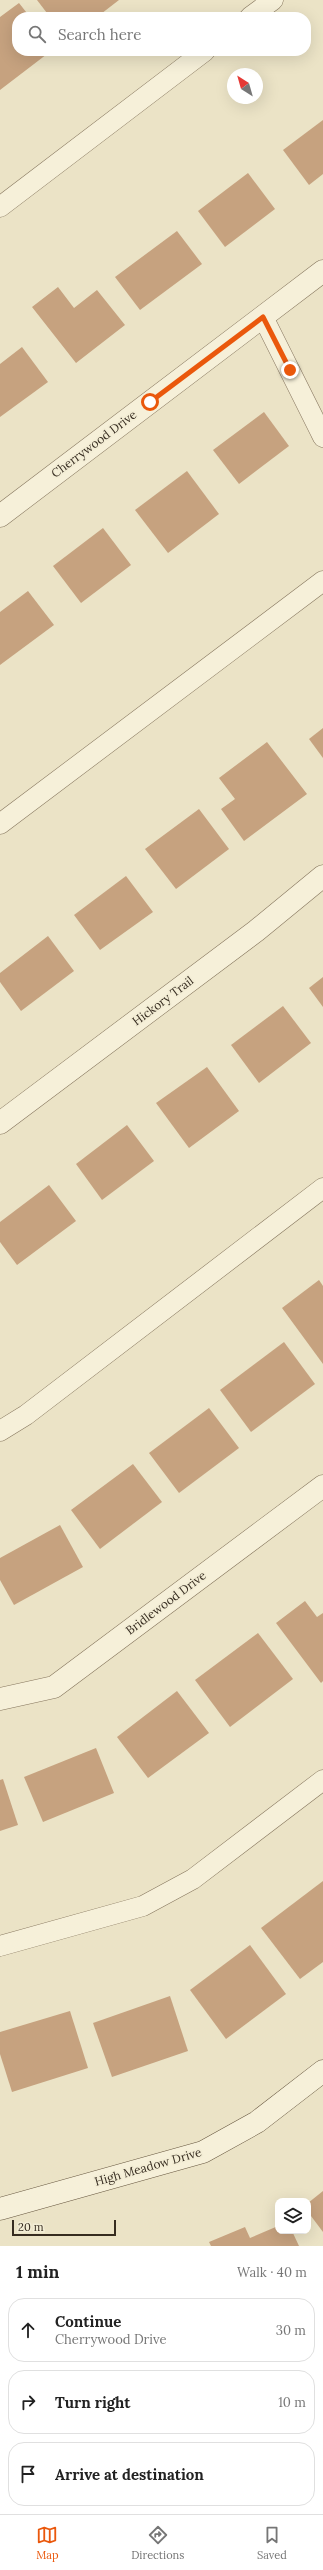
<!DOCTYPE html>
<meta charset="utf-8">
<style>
:root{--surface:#fff;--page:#f6f6f6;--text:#222;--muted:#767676;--line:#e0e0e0;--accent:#ea580c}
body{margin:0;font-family:Lora,serif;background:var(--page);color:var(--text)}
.controls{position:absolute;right:12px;bottom:12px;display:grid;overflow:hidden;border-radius:8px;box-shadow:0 4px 16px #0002}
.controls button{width:36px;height:36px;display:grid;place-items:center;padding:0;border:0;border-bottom:1px solid var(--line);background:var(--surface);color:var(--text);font:20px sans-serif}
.compass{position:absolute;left:227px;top:68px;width:36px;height:36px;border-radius:50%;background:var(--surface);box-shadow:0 4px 16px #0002;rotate:323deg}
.scale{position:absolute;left:12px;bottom:10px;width:104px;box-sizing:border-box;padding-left:4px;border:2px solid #362c20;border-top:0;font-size:11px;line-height:14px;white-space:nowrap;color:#362c20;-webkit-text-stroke:3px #f3edd5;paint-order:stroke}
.stop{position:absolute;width:12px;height:12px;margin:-9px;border:3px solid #ea580c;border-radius:50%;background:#fff}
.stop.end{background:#ea580c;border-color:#fff;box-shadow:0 1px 4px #0008}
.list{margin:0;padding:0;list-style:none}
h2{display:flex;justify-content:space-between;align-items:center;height:52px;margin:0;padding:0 16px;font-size:17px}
h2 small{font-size:13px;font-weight:400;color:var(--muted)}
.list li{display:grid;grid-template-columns:26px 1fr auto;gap:12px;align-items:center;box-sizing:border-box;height:64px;margin:0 8px 8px;padding:0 8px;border:1px solid var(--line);border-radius:16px}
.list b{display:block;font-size:15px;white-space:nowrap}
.list p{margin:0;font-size:13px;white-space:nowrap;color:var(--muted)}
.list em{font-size:13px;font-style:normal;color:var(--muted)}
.icon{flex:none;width:22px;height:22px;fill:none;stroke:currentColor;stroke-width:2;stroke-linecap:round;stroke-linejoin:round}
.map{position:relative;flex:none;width:323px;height:2246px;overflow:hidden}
.search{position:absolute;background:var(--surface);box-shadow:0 4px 16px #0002;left:12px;right:12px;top:12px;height:44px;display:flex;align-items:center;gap:10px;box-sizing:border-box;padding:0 14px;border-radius:16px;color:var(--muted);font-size:15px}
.sheet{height:268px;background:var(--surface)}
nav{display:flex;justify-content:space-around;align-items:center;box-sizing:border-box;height:56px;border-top:1px solid var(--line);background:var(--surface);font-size:11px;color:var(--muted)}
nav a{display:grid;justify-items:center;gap:2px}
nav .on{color:var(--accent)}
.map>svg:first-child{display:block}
</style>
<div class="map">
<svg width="323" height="2246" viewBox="0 0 323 2246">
<rect width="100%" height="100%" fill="#ebe3c6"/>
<g fill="#c6a27f">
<polygon points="37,0 119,0 97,17 50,17"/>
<polygon points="19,3 30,17 17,17 17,51 51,51 0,90 0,17"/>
<polygon points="323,120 323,174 309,185 283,150"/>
<polygon points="248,173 275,209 225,247 198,211"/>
<polygon points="177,231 202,264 140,310 115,277"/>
<polygon points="58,287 74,308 97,290 125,325 76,363 32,307"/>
<polygon points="22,347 48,382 0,417 0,364"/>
<polygon points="264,412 289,446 239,484 213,450"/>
<polygon points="187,471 219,514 168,553 135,510"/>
<polygon points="103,528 131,565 81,603 53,566"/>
<polygon points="28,591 54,625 0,665 0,612"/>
<polygon points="323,728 323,758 309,739"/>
<polygon points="267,742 307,794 244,841 221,809 235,799 219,778"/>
<polygon points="199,809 229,849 176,889 145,849"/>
<polygon points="126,876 153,912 100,950 74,915"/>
<polygon points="48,936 74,971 21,1011 0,982 0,973"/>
<polygon points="323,977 323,1007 309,988"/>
<polygon points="283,1006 311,1043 259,1083 231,1045"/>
<polygon points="207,1067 239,1111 189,1148 156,1103"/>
<polygon points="127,1125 154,1161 102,1200 76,1164"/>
<polygon points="49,1185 76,1221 17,1265 0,1242 0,1222"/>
<polygon points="319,1280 323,1286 323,1364 282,1308"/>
<polygon points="284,1342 315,1384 251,1432 220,1390"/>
<polygon points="209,1408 239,1448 179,1493 149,1453"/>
<polygon points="133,1464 162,1502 100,1549 71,1510"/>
<polygon points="60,1525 83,1567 14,1605 0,1580 0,1558"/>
<polygon points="305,1601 317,1617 323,1613 323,1681 321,1683 276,1623"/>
<polygon points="258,1633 293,1679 230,1727 195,1680"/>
<polygon points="177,1691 209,1733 148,1778 117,1737"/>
<polygon points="96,1748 114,1793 43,1822 24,1777"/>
<polygon points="3,1779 18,1825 0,1831 0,1780"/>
<polygon points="323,1881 323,1962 300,1979 261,1928"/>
<polygon points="250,1945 286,1994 226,2039 190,1990"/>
<polygon points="170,1996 188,2051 112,2077 93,2023"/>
<polygon points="70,2011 88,2068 12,2092 0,2054 0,2032"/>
<polygon points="323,2191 323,2232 308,2212 308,2203"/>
<polygon points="278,2226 278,2231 292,2231 299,2246 211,2246 209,2242 245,2227 250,2238"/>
</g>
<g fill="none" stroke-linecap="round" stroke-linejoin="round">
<g stroke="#85755d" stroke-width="21">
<g id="lane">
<polyline points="250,17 273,0"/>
<polyline points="0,207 205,51"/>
<polyline points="263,317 323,437"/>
<polyline points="0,824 323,581"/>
<polyline points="0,1431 26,1415 323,1188"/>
<polyline points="0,1946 143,1906 193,1879 323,1780"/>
</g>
</g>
<g stroke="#85755d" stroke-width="23">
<g id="street">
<polyline points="0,516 323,271"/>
<polyline points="0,1123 256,931 323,876"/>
<polyline points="0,1699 54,1687 323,1486"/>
</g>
</g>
<g stroke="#675740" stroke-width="23">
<polyline id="secondary" points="0,2209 203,2152 257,2122 323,2071"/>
</g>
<use href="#lane" stroke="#f6f0d9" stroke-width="20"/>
<use href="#street" stroke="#f6f0d9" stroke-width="22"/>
<use href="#secondary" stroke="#f6f0d9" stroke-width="22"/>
</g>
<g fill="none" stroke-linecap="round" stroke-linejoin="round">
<polyline stroke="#ea580c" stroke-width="5" points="150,402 263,317 290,370"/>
</g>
<g text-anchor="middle" stroke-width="3.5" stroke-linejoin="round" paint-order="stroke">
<g font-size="12" fill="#362c20" stroke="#f3edd5">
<text transform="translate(94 444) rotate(-37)" y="4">Cherrywood Drive</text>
<text transform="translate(163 1001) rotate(-37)" y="4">Hickory Trail</text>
<text transform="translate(166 1603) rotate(-37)" y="4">Bridlewood Drive</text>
<text transform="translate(148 2167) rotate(-16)" y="4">High Meadow Drive</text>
</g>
</g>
</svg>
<div class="controls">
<button><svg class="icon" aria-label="layers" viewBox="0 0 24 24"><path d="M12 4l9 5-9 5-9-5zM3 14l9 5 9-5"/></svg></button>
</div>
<svg class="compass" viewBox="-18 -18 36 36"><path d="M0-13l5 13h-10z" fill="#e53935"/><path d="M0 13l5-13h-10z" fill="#767676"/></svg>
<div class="scale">20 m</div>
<div class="stop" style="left:150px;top:402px"></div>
<div class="stop end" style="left:290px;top:370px"></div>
<div class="search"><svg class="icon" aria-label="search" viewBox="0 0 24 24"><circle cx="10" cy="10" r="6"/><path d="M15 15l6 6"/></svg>Search here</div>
</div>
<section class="sheet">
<h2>1 min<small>Walk · 40 m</small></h2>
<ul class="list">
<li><svg class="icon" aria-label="ahead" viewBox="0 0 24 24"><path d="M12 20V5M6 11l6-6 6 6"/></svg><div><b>Continue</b><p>Cherrywood Drive</p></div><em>30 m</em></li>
<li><svg class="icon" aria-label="right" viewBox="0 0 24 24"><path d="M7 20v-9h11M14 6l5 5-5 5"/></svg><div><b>Turn right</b></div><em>10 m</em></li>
<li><svg class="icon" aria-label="arrive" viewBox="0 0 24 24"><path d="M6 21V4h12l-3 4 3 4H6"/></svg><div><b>Arrive at destination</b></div></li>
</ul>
</section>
<nav>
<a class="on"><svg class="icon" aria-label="map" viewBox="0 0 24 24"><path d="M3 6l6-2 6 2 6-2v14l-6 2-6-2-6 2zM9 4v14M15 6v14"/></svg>Map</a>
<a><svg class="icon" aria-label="directions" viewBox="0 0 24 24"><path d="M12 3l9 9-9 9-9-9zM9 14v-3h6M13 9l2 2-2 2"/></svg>Directions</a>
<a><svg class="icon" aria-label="saved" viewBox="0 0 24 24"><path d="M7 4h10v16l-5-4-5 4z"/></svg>Saved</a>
</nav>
